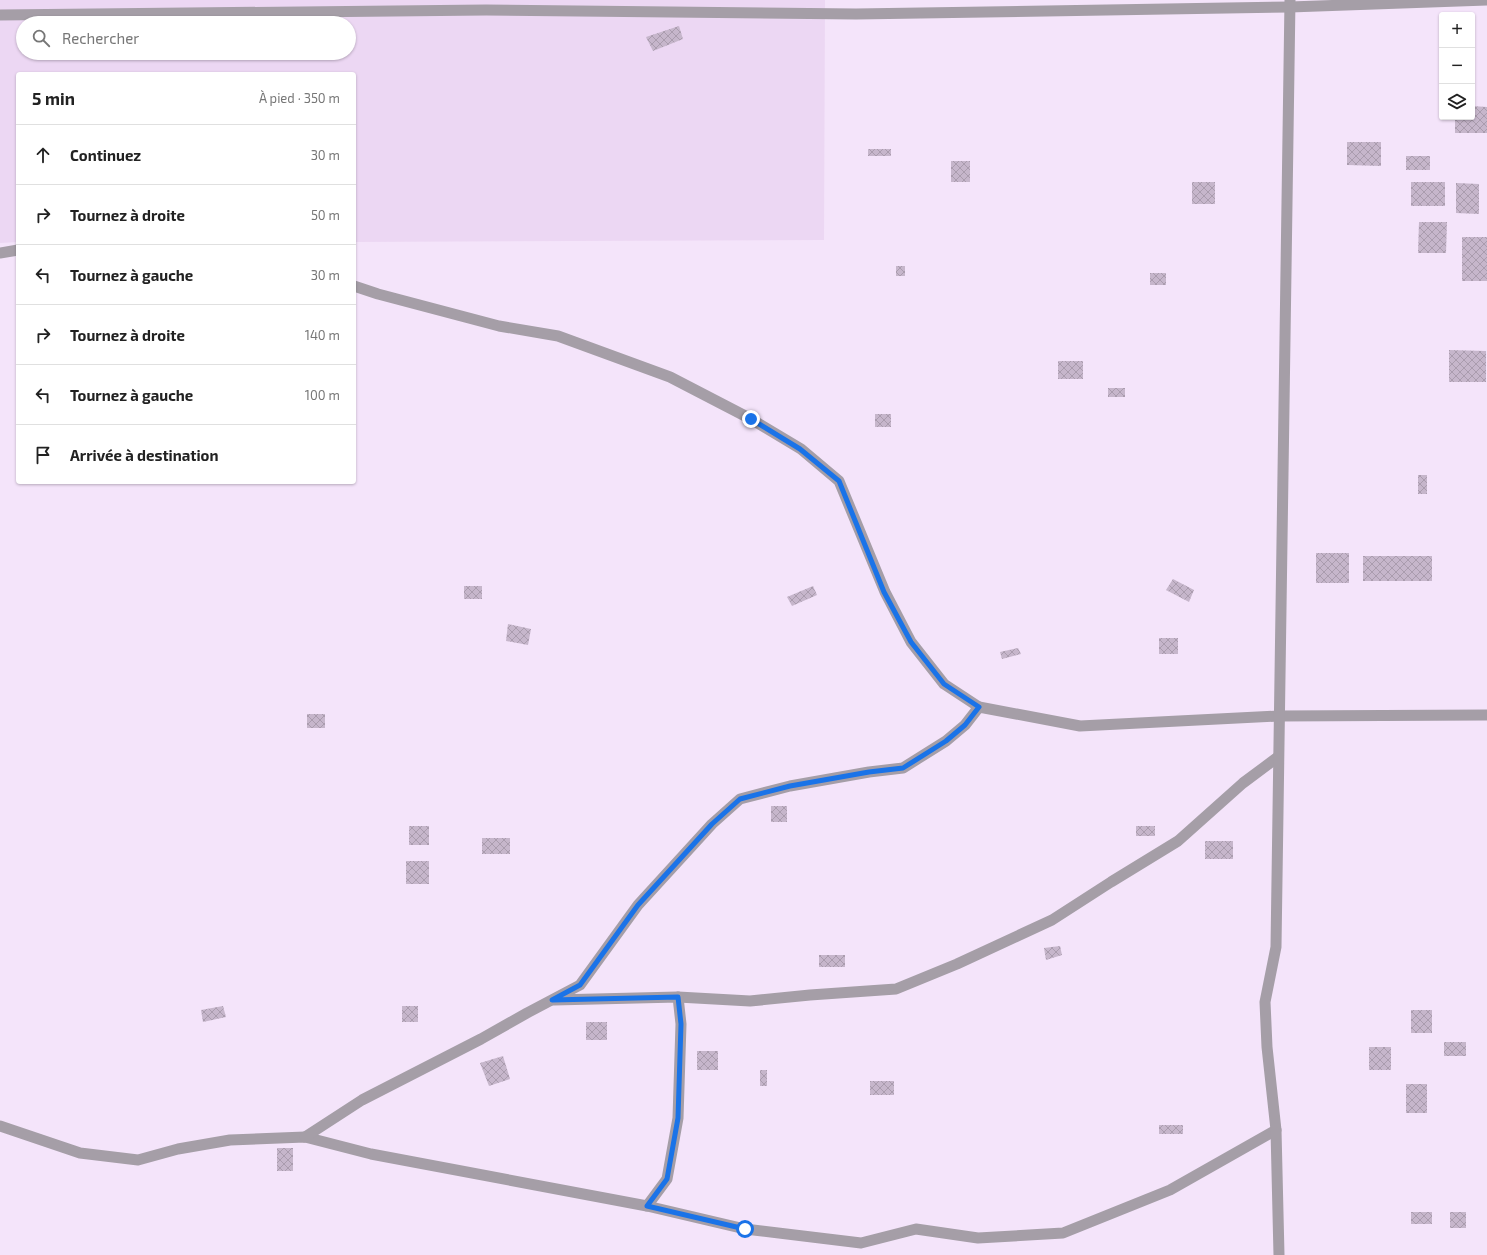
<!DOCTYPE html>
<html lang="fr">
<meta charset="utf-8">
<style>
:root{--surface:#fff;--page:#f6f6f6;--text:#222;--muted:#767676;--line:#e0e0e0}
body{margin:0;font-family:"Exo 2",sans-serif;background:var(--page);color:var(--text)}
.controls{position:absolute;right:12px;top:12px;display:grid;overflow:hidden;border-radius:4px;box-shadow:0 1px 3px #0004}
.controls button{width:36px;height:36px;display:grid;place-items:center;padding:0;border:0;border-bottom:1px solid var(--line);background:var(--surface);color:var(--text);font:20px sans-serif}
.stop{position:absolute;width:12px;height:12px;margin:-9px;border:3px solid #1a73e8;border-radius:50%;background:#fff}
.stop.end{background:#1a73e8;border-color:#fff;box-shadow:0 1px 4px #0008}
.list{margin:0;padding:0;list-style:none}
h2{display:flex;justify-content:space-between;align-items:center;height:52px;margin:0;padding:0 16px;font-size:17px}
h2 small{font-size:13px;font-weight:400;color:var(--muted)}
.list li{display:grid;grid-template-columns:26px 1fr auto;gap:12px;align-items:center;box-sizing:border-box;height:60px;padding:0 16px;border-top:1px solid var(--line)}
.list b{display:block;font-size:15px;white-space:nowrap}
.list em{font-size:13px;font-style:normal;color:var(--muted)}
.icon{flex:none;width:22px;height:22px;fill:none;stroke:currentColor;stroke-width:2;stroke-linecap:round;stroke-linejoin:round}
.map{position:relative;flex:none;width:1487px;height:1255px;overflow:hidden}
.search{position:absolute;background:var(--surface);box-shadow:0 1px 3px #0004;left:16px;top:16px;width:340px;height:44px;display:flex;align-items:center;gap:10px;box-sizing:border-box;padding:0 14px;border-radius:22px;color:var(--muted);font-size:15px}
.panel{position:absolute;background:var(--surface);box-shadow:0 1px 3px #0004;left:16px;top:72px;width:340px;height:412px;border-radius:4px}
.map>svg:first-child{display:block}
</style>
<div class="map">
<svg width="1487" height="1255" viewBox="0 0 1487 1255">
<defs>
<pattern id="building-cross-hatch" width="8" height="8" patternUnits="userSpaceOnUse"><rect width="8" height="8" fill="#c6b6cb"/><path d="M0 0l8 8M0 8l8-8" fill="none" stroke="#aa9cae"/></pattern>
</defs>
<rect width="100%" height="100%" fill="#f4e4fa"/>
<path fill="#ecd7f3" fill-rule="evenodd" d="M0,0H825L824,240L354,242V74H18V242L0,243ZM23,23H349V53H23Z"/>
<g fill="url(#building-cross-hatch)">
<polygon points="679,26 683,39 653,51 646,37"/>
<polygon points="1472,106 1487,107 1487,133 1455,133 1455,117 1472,117"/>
<polygon points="1347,142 1381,142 1381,166 1347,165"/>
<rect x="868" y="149" width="23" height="7"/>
<rect x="1406" y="156" width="24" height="14"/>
<rect x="951" y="161" width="19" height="21"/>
<rect x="1192" y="182" width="23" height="22"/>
<rect x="1411" y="182" width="34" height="24"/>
<polygon points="1456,183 1479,184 1479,214 1456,213"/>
<polygon points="1419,222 1447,222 1446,253 1418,253"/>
<rect x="1462" y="237" width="25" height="44"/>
<rect x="896" y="266" width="9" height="10"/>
<rect x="1150" y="273" width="16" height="12"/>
<polygon points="1449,350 1486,351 1486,382 1449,382"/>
<rect x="1058" y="361" width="25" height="18"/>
<rect x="1108" y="388" width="17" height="9"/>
<rect x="875" y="414" width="16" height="13"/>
<rect x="1418" y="475" width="9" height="19"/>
<rect x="1316" y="553" width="33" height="30"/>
<rect x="1363" y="556" width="69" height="25"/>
<polygon points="1173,579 1194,590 1189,602 1166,590"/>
<rect x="464" y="586" width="18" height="13"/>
<polygon points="813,586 817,595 792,606 787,597"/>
<polygon points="508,624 531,629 528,645 506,641"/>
<rect x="1159" y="638" width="19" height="16"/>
<polygon points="1018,648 1021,654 1002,659 1000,652"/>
<rect x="307" y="714" width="18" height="14"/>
<rect x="771" y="806" width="16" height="16"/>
<rect x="409" y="826" width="20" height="19"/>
<rect x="1136" y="826" width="19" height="10"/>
<rect x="482" y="838" width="28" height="16"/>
<rect x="1205" y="841" width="28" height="18"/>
<rect x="406" y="861" width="23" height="23"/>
<polygon points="1060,946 1062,955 1046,960 1044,948"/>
<rect x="819" y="955" width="26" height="12"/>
<polygon points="223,1006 226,1017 203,1022 201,1010"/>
<rect x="402" y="1006" width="16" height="16"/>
<rect x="1411" y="1010" width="21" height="23"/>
<rect x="586" y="1022" width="21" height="18"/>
<rect x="1444" y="1042" width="22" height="14"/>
<rect x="1369" y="1047" width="22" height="23"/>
<rect x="697" y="1051" width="21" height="19"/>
<polygon points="503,1056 510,1079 489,1086 480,1063"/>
<rect x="760" y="1070" width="7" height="16"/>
<rect x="870" y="1081" width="24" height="14"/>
<rect x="1406" y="1084" width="21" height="29"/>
<rect x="1159" y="1125" width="24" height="9"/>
<rect x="277" y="1148" width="16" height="23"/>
<rect x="1411" y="1212" width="21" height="12"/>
<rect x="1450" y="1212" width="16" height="16"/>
</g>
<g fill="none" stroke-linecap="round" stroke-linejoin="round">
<g stroke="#a59ea7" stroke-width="11">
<polyline points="0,253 18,250"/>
<polyline points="354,286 378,294 499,326 558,336 670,377 751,419 801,449 839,481 885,592 911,642 944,684 979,707"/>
<polyline points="554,1000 678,997 750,1001 810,995 896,989 957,964 1052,920 1111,882 1178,841 1243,783 1278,757"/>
<polyline points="0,1126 80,1153 138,1160 178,1149 230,1140 305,1137 371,1154 647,1206 745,1229 861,1243 916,1229 978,1238 1063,1233 1170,1190 1276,1130"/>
<polyline points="305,1137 362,1100 481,1039 527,1013 580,985 638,905 712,824 740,799 790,786 869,772 903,768 946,741 965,725 979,707 1080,726 1279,716 1487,715"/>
<polyline points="647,1206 667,1179 678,1118 681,1024 678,997"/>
<polyline points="1279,1255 1276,1130 1267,1047 1265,1002 1276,947 1290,0"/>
</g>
<polyline stroke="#a59ea7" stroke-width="11" points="0,15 486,10 856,14 1290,7 1487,0"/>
</g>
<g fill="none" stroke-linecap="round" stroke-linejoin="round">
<polyline stroke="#1a73e8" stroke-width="5" points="745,1229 647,1206 667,1179 678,1118 681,1024 678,997 552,1000 580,985 638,905 712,824 740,799 790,786 869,772 903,768 946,741 965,725 979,707 944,684 911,642 884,592 839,481 800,449 751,419"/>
</g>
</svg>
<div class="controls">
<button>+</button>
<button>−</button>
<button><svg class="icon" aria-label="layers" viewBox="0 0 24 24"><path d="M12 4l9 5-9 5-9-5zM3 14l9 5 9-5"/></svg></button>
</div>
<div class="stop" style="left:745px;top:1229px"></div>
<div class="stop end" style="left:751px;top:419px"></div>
<div class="search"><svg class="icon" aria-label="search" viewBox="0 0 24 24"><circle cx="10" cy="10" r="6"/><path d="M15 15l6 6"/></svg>Rechercher</div>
<section class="panel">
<h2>5 min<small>À pied · 350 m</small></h2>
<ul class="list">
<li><svg class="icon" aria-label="ahead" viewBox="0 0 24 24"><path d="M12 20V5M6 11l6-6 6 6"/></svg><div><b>Continuez</b></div><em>30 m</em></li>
<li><svg class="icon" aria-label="right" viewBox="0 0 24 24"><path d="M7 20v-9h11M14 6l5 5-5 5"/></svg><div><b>Tournez à droite</b></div><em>50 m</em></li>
<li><svg class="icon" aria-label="left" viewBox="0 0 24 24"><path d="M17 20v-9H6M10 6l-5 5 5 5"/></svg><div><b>Tournez à gauche</b></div><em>30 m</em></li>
<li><svg class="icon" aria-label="right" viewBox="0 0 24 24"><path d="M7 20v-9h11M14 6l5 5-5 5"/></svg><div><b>Tournez à droite</b></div><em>140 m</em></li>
<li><svg class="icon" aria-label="left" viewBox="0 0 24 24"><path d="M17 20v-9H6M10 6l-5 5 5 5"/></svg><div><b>Tournez à gauche</b></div><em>100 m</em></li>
<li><svg class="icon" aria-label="arrive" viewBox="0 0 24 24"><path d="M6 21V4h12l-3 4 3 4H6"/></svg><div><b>Arrivée à destination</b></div></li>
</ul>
</section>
</div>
